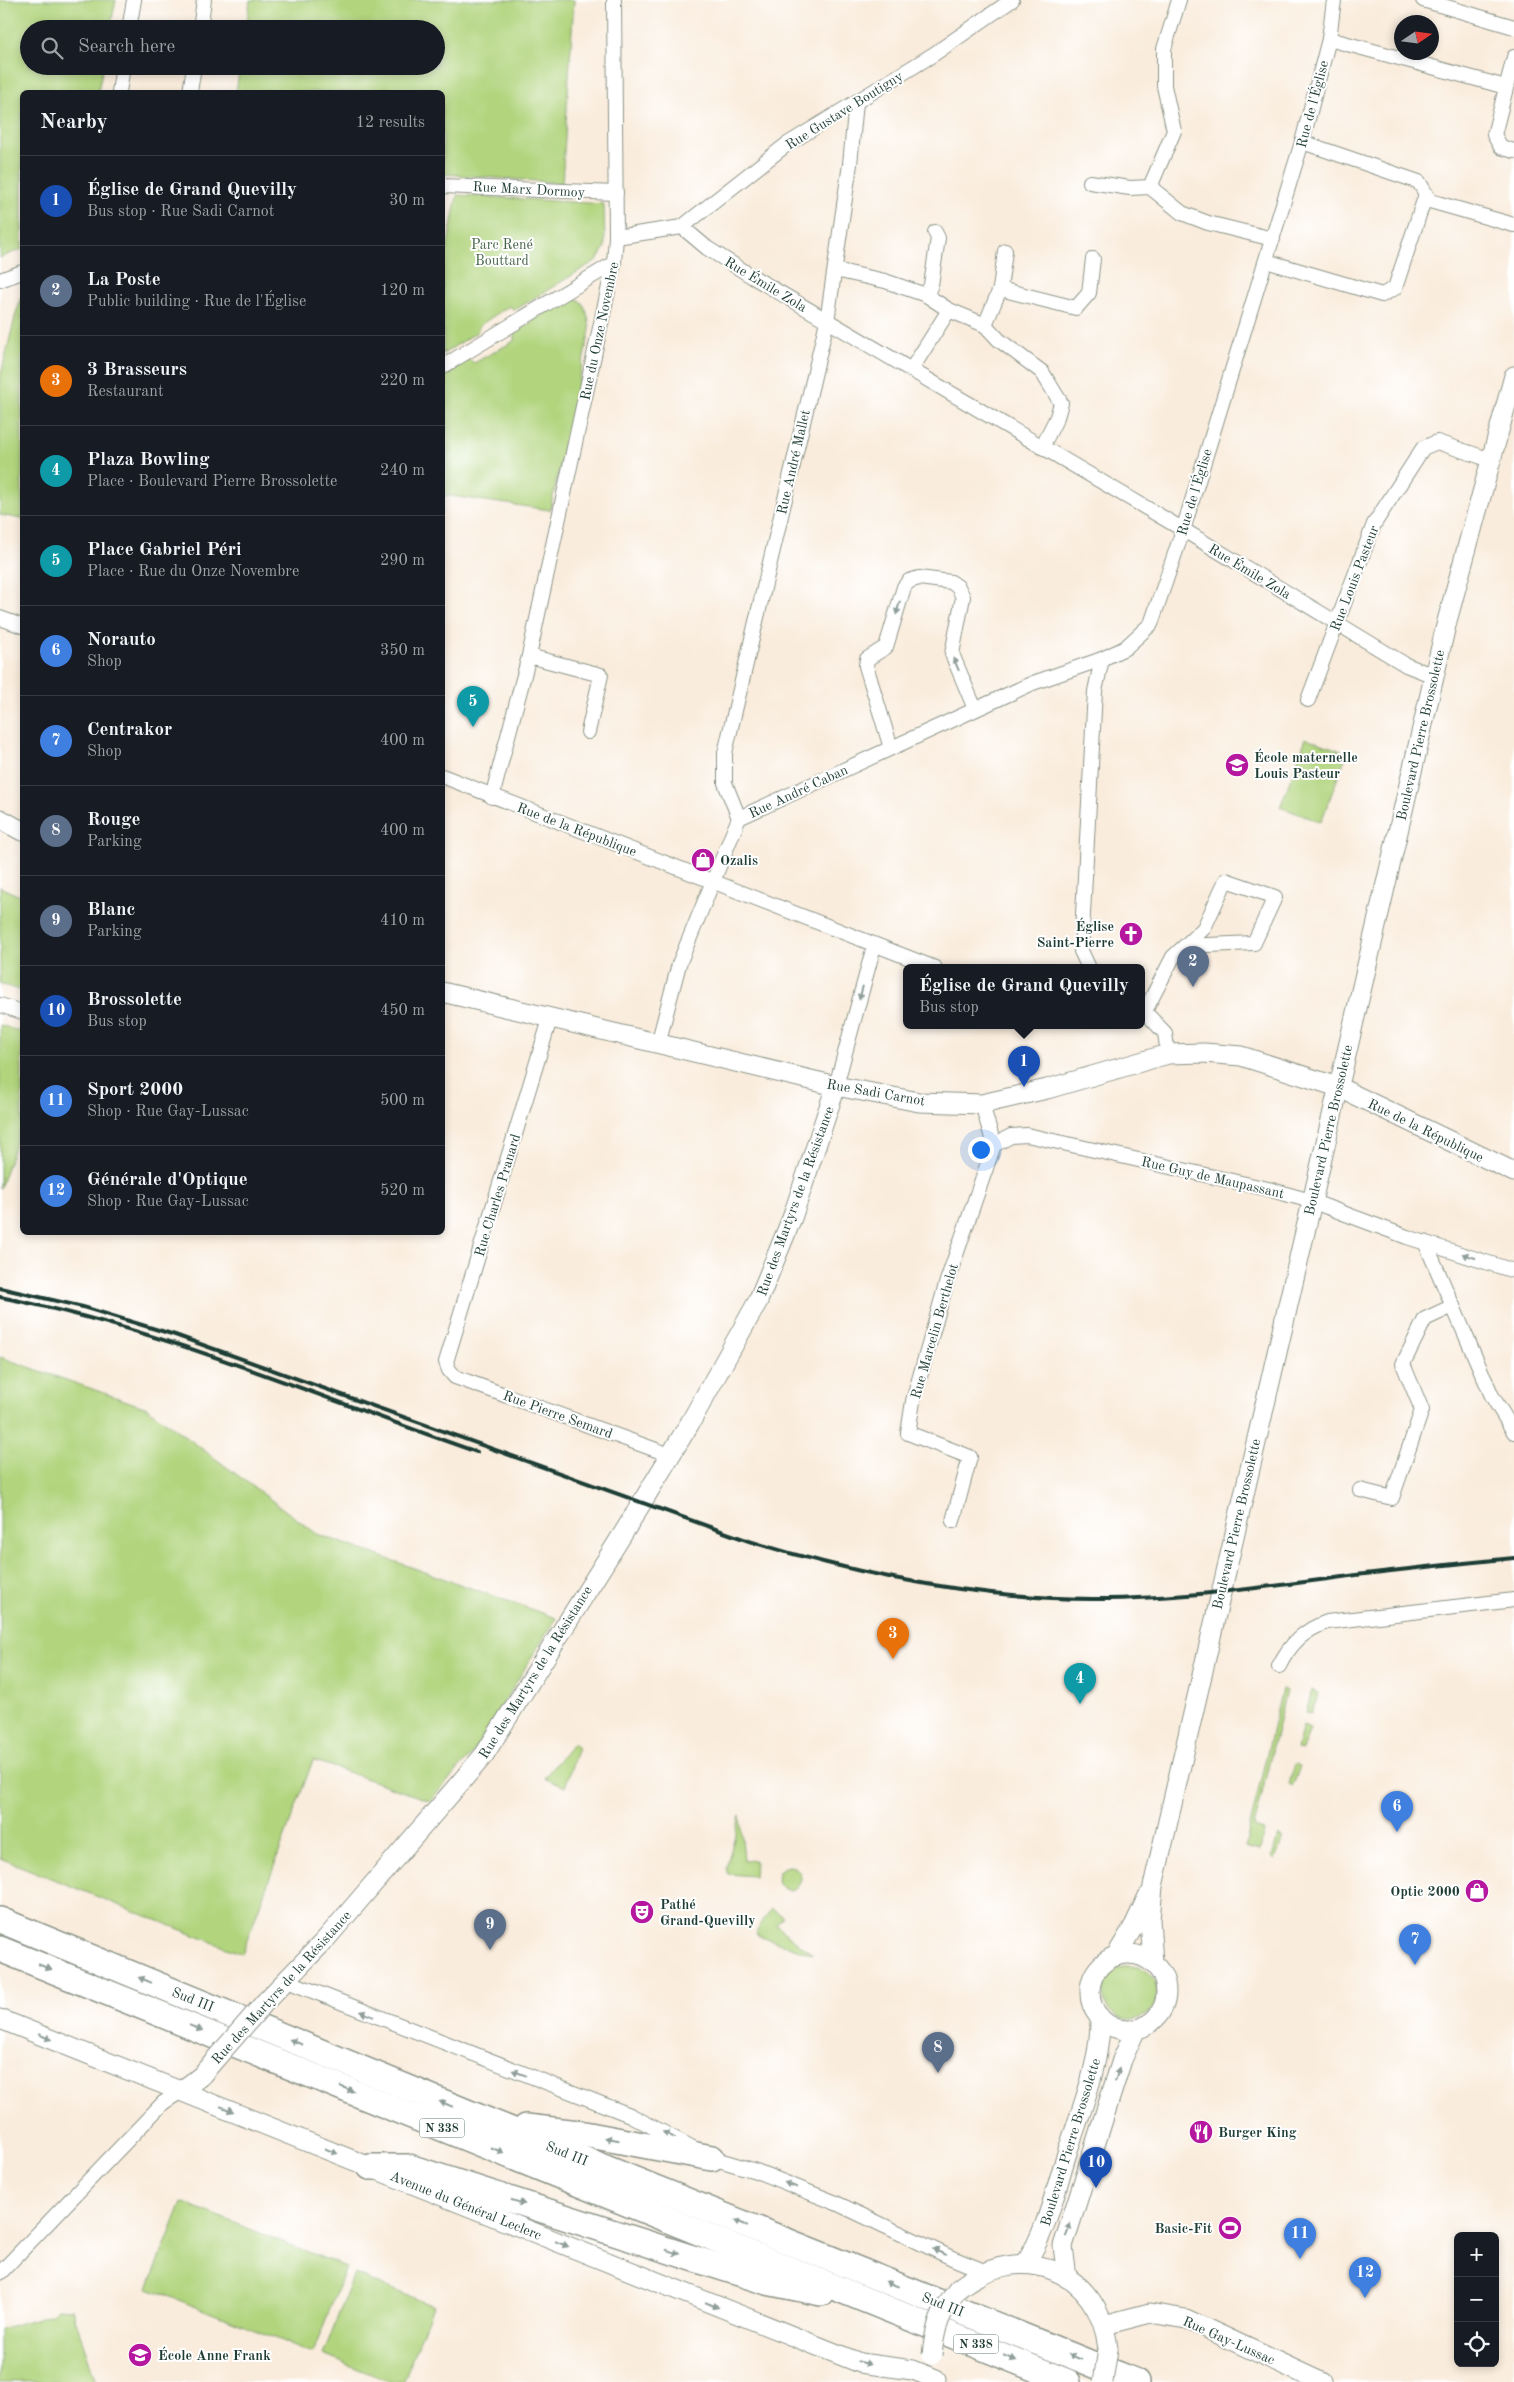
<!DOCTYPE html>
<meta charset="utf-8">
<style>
:root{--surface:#171b24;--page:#242831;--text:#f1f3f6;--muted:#9ea1a6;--line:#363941;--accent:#d93025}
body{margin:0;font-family:"Old Standard TT",serif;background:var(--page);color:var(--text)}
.controls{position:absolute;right:15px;bottom:15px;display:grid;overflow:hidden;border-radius:8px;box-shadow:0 2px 8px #0003}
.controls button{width:45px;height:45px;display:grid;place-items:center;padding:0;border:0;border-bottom:1px solid var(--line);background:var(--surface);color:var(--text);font:25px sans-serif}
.compass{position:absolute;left:1394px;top:15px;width:45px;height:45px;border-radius:50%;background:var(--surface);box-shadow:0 2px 8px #0003;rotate:77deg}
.you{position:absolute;left:980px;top:1149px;width:18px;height:18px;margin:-12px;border:4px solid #fff;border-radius:50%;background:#1a73e8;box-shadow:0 0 0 8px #1a73e833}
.badge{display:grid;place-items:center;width:32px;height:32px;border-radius:50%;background:var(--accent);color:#fff;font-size:16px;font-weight:700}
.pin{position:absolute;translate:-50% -41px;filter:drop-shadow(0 1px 2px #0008)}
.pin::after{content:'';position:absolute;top:26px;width:18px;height:15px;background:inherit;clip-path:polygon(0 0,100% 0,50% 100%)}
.popup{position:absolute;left:903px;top:964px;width:242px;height:65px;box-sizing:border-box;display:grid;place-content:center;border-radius:8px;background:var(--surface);filter:drop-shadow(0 1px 4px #0005);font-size:16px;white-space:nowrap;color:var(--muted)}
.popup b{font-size:19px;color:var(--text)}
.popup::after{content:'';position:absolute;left:50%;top:100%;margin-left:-10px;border:10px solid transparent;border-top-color:var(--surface)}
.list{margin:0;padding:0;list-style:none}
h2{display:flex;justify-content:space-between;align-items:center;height:65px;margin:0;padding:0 20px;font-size:21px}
h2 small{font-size:16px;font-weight:400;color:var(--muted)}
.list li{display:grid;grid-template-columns:32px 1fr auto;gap:15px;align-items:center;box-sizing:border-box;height:90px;padding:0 20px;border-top:1px solid var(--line)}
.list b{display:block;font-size:19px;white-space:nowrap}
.list p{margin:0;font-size:16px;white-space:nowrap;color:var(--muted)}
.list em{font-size:16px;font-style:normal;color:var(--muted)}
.icon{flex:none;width:28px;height:28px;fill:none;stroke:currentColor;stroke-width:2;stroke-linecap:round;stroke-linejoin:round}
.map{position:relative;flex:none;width:1514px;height:2382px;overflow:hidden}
.search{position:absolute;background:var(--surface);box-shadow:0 2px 8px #0003;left:20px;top:20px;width:425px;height:55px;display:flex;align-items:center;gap:12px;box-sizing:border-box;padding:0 18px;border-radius:28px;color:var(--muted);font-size:19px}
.panel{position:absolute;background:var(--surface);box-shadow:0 2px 8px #0003;left:20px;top:90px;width:425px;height:1145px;border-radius:8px}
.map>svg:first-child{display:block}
</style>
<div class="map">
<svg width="1514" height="2382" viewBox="0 0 1514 2382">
<rect width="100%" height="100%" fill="#fff"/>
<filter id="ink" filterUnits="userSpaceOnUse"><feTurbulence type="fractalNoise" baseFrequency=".02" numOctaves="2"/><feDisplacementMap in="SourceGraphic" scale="10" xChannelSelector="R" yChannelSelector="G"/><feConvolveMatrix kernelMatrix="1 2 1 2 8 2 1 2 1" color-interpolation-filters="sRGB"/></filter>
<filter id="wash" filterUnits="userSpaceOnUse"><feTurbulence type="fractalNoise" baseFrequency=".0096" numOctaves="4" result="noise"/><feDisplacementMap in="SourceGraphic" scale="20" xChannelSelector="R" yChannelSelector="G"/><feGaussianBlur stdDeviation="1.12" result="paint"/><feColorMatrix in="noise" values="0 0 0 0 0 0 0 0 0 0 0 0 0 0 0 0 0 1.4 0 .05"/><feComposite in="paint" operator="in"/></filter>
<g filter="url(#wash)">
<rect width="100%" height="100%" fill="#f9ecdc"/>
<g fill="#b1d47d" stroke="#688858">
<polygon points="0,0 116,0 110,29 29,29 29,66 103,66 98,92 22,92 22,249 0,258"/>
<polygon points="250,0 574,0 562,183 443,174 442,92 236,92 240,66 436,66 436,29 246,29"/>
<polygon points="457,195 604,204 605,247 597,260 515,310 509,306 480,325 477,332 443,354 443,270"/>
<polygon points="22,297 22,519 0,515 0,378 16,313"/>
<path d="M572,297C587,301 588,316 590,330L550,510L443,495V376L469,359L474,363L514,341V332Z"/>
<polygon points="1306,738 1347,753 1321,822 1280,807"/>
<polygon points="0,887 22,897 22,991 0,984"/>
<polygon points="0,1025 22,1032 22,1124 0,1188"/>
<polygon points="0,1357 147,1408 317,1534 556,1618 472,1754 430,1801 313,1760 242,1954 0,1858"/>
<polygon points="1282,1689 1286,1691 1254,1828 1264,1831 1260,1851 1245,1847"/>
<polygon points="1312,1690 1319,1693 1311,1714 1306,1713"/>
<polygon points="1303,1726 1310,1729 1302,1750 1297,1749"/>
<polygon points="573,1743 578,1747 565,1787 544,1778"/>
<polygon points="1295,1764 1300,1766 1293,1786 1289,1784"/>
<polygon points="740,1816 744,1861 755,1860 754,1876 728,1874 726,1869"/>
<polygon points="1278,1836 1283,1839 1275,1859 1272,1856"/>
<circle cx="789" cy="1878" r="12"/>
<polygon points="771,1909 783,1916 776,1925 812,1954 758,1936 757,1930"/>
<circle cx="1130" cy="1993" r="27"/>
<polygon points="182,2202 346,2267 313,2353 148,2288"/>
<polygon points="354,2274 433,2306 403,2382 391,2382 323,2355"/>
<polygon points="57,2308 72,2309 96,2382 0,2382 0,2329 51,2314"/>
</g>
</g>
<g filter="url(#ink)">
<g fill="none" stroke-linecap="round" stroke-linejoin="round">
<g stroke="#8c9488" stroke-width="16">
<g id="street">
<polyline points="1423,0 1514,27"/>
<polyline points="129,29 134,0"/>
<polyline points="200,29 204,0"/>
<polyline points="1329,39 1506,87"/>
<polyline points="1514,57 1494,135 1501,147 1514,151"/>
<polyline points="119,92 123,66"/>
<polyline points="190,92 194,66"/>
<polyline points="1302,142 1419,182 1430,201 1514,225"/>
<polyline points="1090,182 1130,188 1150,187 1182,213 1208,223 1273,239"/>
<polyline points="442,186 616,193"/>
<polyline points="1150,187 1174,131 1164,86 1164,49 1179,0"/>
<polyline points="682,227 786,145 934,54 1012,0"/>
<polyline points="616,237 682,227 707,248 753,277 1177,526 1406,665 1434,676"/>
<polyline points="1266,261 1382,295 1395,288 1426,194"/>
<polyline points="835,270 885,281 926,295 949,310 985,325 999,340 1042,372 1061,403 1057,417 1042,447"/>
<polyline points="0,280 22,272"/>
<polyline points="1000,289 1005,251"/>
<polyline points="926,295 931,285 938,238 935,232"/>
<polyline points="985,325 1000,289 1076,308 1089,293 1093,259"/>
<polyline points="442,367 614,263"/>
<polyline points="911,370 949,310"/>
<polyline points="0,618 22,626"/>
<polyline points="529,656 601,675 588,732"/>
<polyline points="1308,700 1374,524 1423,448 1437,442 1491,460"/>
<polyline points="891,748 866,666 867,659 886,647 904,587 909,581 919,578 951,582 958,587 963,597 952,654 975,709"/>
<polyline points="442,776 935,968"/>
<polyline points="492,797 529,656 614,263 616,237 614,0"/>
<polyline points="739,818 725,783 725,753 827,321 850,164 856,102"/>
<polyline points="1089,968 1081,951 1095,691 1102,659 1125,648 1151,624 1183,530 1302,142 1329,39 1334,0"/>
<polyline points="0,1005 22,1012"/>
<polyline points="1142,1009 1165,1033 1168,1054"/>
<polyline points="1145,1011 1173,957 1185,946 1254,943 1275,897 1226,880 1204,928 1185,946"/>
<polyline points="550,1019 446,1362 449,1370 455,1377 670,1455"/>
<polyline points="658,1044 679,964 739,818 1033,683 1102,659"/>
<polyline points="836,1086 874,946"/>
<polyline points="994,1145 1011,1136 1027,1135 1268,1189 1311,1201 1407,1237 1514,1271"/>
<polyline points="1425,1242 1492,1396 1514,1432"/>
<polyline points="1360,1490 1392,1498 1422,1410 1403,1364 1425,1319 1453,1306"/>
<polyline points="953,1521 970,1457 908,1433 913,1401 947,1281 994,1145 982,1104"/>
<path d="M1279,1666C1290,1644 1304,1630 1327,1622L1514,1600"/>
<polyline points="287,1981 630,2115 712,2158 756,2171 836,2203 952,2258 984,2271"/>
<polyline points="0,2273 163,2103 181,2091"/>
</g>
</g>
<g stroke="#8c9488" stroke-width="21">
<g id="secondary">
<polyline points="0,819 22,831"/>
<polyline points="442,992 836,1086 919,1102 982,1104 1047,1089 1168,1054 1204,1053 1241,1056 1338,1087 1514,1172"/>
<circle cx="1128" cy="1992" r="38"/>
<polyline points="1116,1956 1134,1926 1148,1896"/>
<polyline points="1153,1963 1150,1920 1153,1886 1447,621 1514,376"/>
<polyline points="266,2001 325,1940 484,1755 624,1532 690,1423 758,1301 792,1218 836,1086"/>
<polyline points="0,2019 860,2363 913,2370 936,2379"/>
<polyline points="181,2091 201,2076 211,2064"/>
<path d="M1025,2264C1047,2231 1055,2191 1067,2153C1081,2110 1101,2063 1100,2017"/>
<polyline points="1067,2278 1063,2246 1122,2060 1136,2029"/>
<path d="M958,2289C1019,2239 1100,2269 1108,2349"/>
<polyline points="1104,2325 1150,2313 1186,2319 1321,2382"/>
</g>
</g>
<g stroke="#8c9488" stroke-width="28">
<g id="highway">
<polyline points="0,1920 491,2122 1137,2382"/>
<polyline points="0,1949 1068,2382"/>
<polyline points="526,2127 579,2133 712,2158"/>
<polyline points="370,2167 409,2167 767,2282 821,2293"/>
</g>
</g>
<use href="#street" stroke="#fff" stroke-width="14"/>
<use href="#secondary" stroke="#fff" stroke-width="19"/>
<use href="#highway" stroke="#fff" stroke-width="25"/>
<g stroke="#1f3d34" stroke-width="4">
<path d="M0,1288L83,1307L175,1335L749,1541C861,1576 975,1598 1092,1599C1181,1599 1268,1587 1356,1575C1408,1569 1461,1563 1514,1558"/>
<path d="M0,1297C164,1329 320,1398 477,1452"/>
</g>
<g stroke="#8c9488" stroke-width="21" stroke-linecap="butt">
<g id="secondary-bridge">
<polyline points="211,2064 266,2001"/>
<path d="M932,2355C935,2326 940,2313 958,2289"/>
<polyline points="1103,2382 1108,2349"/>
</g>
</g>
<use href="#secondary-bridge" stroke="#fff" stroke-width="19"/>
</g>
<defs><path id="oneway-solid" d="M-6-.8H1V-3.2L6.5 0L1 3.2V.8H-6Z" transform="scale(1.25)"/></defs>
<g fill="#8f9e9a">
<use href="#oneway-solid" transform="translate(898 608) rotate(105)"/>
<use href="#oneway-solid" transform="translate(956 664) rotate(-113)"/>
<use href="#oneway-solid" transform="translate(861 993) rotate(105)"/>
<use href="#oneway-solid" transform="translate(1469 1256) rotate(-162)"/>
<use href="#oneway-solid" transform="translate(45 1967) rotate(22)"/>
<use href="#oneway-solid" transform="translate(145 1980) rotate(-158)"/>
<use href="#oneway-solid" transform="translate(367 2014) rotate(-158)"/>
<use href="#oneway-solid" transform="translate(196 2028) rotate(22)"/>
<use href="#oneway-solid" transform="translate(45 2037) rotate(22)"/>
<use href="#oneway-solid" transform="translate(296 2042) rotate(-158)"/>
<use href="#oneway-solid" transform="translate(519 2073) rotate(-159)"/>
<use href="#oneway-solid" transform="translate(1117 2075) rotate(-73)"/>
<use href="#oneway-solid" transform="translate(347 2089) rotate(22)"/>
<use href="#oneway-solid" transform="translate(446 2104) rotate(-158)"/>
<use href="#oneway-solid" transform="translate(227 2109) rotate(22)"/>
<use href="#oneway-solid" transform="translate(669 2135) rotate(-153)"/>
<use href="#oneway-solid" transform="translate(612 2139) rotate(-170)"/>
<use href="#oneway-solid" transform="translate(497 2150) rotate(22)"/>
<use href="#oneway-solid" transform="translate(331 2151) rotate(22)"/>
<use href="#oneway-solid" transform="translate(791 2185) rotate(-158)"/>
<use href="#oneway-solid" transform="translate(518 2202) rotate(18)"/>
<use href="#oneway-solid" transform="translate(741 2223) rotate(-158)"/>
<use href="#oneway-solid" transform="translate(1068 2230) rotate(-72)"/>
<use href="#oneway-solid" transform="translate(562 2244) rotate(22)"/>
<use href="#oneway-solid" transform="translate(673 2252) rotate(18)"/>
<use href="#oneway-solid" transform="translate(939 2252) rotate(-155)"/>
<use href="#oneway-solid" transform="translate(892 2284) rotate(-158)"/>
<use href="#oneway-solid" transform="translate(712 2305) rotate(22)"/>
<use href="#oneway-solid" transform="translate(1075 2357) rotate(-158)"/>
<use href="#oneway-solid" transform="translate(1010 2358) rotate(22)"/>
<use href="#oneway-solid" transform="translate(864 2363) rotate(13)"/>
</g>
</g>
<defs>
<g id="school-disc" transform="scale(1.25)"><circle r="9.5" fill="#b5179e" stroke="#fff"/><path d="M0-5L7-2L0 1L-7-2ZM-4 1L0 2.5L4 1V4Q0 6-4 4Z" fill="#fff"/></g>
<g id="shop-disc" transform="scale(1.25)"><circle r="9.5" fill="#b5179e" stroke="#fff"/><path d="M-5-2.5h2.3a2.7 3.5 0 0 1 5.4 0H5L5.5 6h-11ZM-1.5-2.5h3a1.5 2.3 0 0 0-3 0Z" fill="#fff"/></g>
<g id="church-disc" transform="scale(1.25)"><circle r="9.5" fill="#b5179e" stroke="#fff"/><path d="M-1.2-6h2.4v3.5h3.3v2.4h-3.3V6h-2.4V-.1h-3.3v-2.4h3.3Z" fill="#fff"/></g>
<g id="theatre-disc" transform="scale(1.25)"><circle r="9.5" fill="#b5179e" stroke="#fff"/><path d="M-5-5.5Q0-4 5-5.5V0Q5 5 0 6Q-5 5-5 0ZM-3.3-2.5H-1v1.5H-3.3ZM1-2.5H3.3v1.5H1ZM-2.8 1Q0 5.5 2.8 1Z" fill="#fff"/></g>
<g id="restaurant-disc" transform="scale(1.25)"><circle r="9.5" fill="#b5179e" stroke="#fff"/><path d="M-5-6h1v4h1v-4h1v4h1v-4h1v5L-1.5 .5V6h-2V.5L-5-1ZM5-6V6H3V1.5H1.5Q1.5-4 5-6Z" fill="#fff"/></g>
<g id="stadium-disc" transform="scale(1.25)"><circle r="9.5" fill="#b5179e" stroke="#fff"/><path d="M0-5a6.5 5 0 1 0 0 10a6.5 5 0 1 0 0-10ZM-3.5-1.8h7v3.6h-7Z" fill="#fff"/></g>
</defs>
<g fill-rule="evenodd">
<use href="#school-disc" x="1237" y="765"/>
<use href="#shop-disc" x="703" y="860"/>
<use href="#church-disc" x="1131" y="934"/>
<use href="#shop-disc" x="1477" y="1891"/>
<use href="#theatre-disc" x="642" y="1912"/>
<use href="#restaurant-disc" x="1201" y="2132"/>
<use href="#stadium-disc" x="1230" y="2228"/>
<use href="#school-disc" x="140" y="2355"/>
</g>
<g text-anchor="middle" stroke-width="4" stroke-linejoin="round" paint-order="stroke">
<g fill="#fff" stroke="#627771" stroke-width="1">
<rect x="419.5" y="2118.5" width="45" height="19" rx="4"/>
<rect x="953.5" y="2334.5" width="45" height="19" rx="4"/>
</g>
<g font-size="12" font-weight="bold" fill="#1f3d34">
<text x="442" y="2132">N 338</text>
<text x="976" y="2348">N 338</text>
</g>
<g font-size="14" fill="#1f3d34" stroke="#fff">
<text transform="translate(1312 104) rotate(-75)" y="5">Rue de l'Église</text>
<text transform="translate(844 110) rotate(-32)" y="5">Rue Gustave Boutigny</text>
<text transform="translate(529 189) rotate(3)" y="5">Rue Marx Dormoy</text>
<text transform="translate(766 284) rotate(31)" y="5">Rue Émile Zola</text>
<text transform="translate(599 331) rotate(-78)" y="5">Rue du Onze Novembre</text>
<text transform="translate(793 462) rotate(-77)" y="5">Rue André Mallet</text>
<text transform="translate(1194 492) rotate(-73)" y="5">Rue de l'Église</text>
<text transform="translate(1250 571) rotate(31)" y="5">Rue Émile Zola</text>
<text transform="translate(1354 578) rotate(-69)" y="5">Rue Louis Pasteur</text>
<text transform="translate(1420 735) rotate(-77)" y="5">Boulevard Pierre Brossolette</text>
<text transform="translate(798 791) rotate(-25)" y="5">Rue André Caban</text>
<text transform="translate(577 829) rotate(21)" y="5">Rue de la République</text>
<text transform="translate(876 1092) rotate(10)" y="5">Rue Sadi Carnot</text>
<text transform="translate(1328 1130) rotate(-77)" y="5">Boulevard Pierre Brossolette</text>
<text transform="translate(1426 1130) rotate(26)" y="5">Rue de la République</text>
<text transform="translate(1213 1177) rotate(13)" y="5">Rue Guy de Maupassant</text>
<text transform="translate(497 1195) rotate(-73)" y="5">Rue Charles Pranard</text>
<text transform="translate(795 1201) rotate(-70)" y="5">Rue des Martyrs de la Résistance</text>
<text transform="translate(934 1331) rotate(-74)" y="5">Rue Marcelin Berthelot</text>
<text transform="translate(558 1414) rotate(20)" y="5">Rue Pierre Semard</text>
<text transform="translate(1236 1524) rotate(-77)" y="5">Boulevard Pierre Brossolette</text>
<text transform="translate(535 1672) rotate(-58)" y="5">Rue des Martyrs de la Résistance</text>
<text transform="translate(281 1987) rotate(-48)" y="5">Rue des Martyrs de la Résistance</text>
<text transform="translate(193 1999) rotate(22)" y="5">Sud III</text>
<text transform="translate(1070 2142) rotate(-73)" y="5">Boulevard Pierre Brossolette</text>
<text transform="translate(567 2153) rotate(22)" y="5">Sud III</text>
<text transform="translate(466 2205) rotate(22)" y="5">Avenue du Général Leclerc</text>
<text transform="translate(943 2304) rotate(22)" y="5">Sud III</text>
<text transform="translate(1229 2340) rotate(24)" y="5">Rue Gay-Lussac</text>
</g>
<g font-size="14" fill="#446346" stroke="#fff">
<text x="502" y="249">Parc René<tspan x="502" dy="16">Bouttard</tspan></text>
</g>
<g font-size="14" font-weight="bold" fill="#1f3d34" stroke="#fff" text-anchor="start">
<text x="1254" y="762">École maternelle<tspan x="1254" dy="16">Louis Pasteur</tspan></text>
<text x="720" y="865">Ozalis</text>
<text x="1114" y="931" text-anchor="end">Église<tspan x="1114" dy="16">Saint-Pierre</tspan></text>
<text x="1460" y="1896" text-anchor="end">Optic 2000</text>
<text x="660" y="1909">Pathé<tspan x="660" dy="16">Grand-Quevilly</tspan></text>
<text x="1218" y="2137">Burger King</text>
<text x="1212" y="2233" text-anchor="end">Basic-Fit</text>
<text x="158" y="2360">École Anne Frank</text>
</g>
</g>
</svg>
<div class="controls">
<button>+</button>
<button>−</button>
<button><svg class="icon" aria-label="locate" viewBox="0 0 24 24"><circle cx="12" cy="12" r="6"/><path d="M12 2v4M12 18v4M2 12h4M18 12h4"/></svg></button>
</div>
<svg class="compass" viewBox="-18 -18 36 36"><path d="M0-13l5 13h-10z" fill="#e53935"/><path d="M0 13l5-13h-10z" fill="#9ea1a6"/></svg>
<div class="you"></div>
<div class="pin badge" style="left:1024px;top:1087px;background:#1a4fb4">1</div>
<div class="popup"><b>Église de Grand Quevilly</b>Bus stop</div>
<div class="pin badge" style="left:1193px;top:987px;background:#5c6f8a">2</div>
<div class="pin badge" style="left:893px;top:1659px;background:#e8710a">3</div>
<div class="pin badge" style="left:1080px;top:1704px;background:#0f9aa8">4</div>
<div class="pin badge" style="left:473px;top:727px;background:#0f9aa8">5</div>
<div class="pin badge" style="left:1397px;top:1832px;background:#3f7fe0">6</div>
<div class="pin badge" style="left:1415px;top:1965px;background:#3f7fe0">7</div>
<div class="pin badge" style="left:938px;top:2073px;background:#5c6f8a">8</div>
<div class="pin badge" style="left:490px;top:1950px;background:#5c6f8a">9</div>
<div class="pin badge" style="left:1096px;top:2188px;background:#1a4fb4">10</div>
<div class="pin badge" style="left:1300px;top:2259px;background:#3f7fe0">11</div>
<div class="pin badge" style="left:1365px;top:2298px;background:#3f7fe0">12</div>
<div class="search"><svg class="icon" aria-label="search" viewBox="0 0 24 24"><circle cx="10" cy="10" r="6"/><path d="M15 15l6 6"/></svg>Search here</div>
<section class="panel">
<h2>Nearby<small>12 results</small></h2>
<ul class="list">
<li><span class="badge" style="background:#1a4fb4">1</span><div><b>Église de Grand Quevilly</b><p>Bus stop · Rue Sadi Carnot</p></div><em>30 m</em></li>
<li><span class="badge" style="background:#5c6f8a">2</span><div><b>La Poste</b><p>Public building · Rue de l'Église</p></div><em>120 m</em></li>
<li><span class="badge" style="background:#e8710a">3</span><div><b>3 Brasseurs</b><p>Restaurant</p></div><em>220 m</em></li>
<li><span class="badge" style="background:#0f9aa8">4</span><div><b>Plaza Bowling</b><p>Place · Boulevard Pierre Brossolette</p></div><em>240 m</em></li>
<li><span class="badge" style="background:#0f9aa8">5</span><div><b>Place Gabriel Péri</b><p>Place · Rue du Onze Novembre</p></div><em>290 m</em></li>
<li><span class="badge" style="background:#3f7fe0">6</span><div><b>Norauto</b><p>Shop</p></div><em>350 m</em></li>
<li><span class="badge" style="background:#3f7fe0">7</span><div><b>Centrakor</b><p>Shop</p></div><em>400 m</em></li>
<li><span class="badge" style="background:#5c6f8a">8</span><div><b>Rouge</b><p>Parking</p></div><em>400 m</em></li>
<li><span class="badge" style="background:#5c6f8a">9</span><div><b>Blanc</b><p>Parking</p></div><em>410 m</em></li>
<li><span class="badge" style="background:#1a4fb4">10</span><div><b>Brossolette</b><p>Bus stop</p></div><em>450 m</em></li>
<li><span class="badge" style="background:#3f7fe0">11</span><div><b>Sport 2000</b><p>Shop · Rue Gay-Lussac</p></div><em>500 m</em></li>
<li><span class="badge" style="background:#3f7fe0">12</span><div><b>Générale d'Optique</b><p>Shop · Rue Gay-Lussac</p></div><em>520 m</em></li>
</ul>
</section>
</div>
